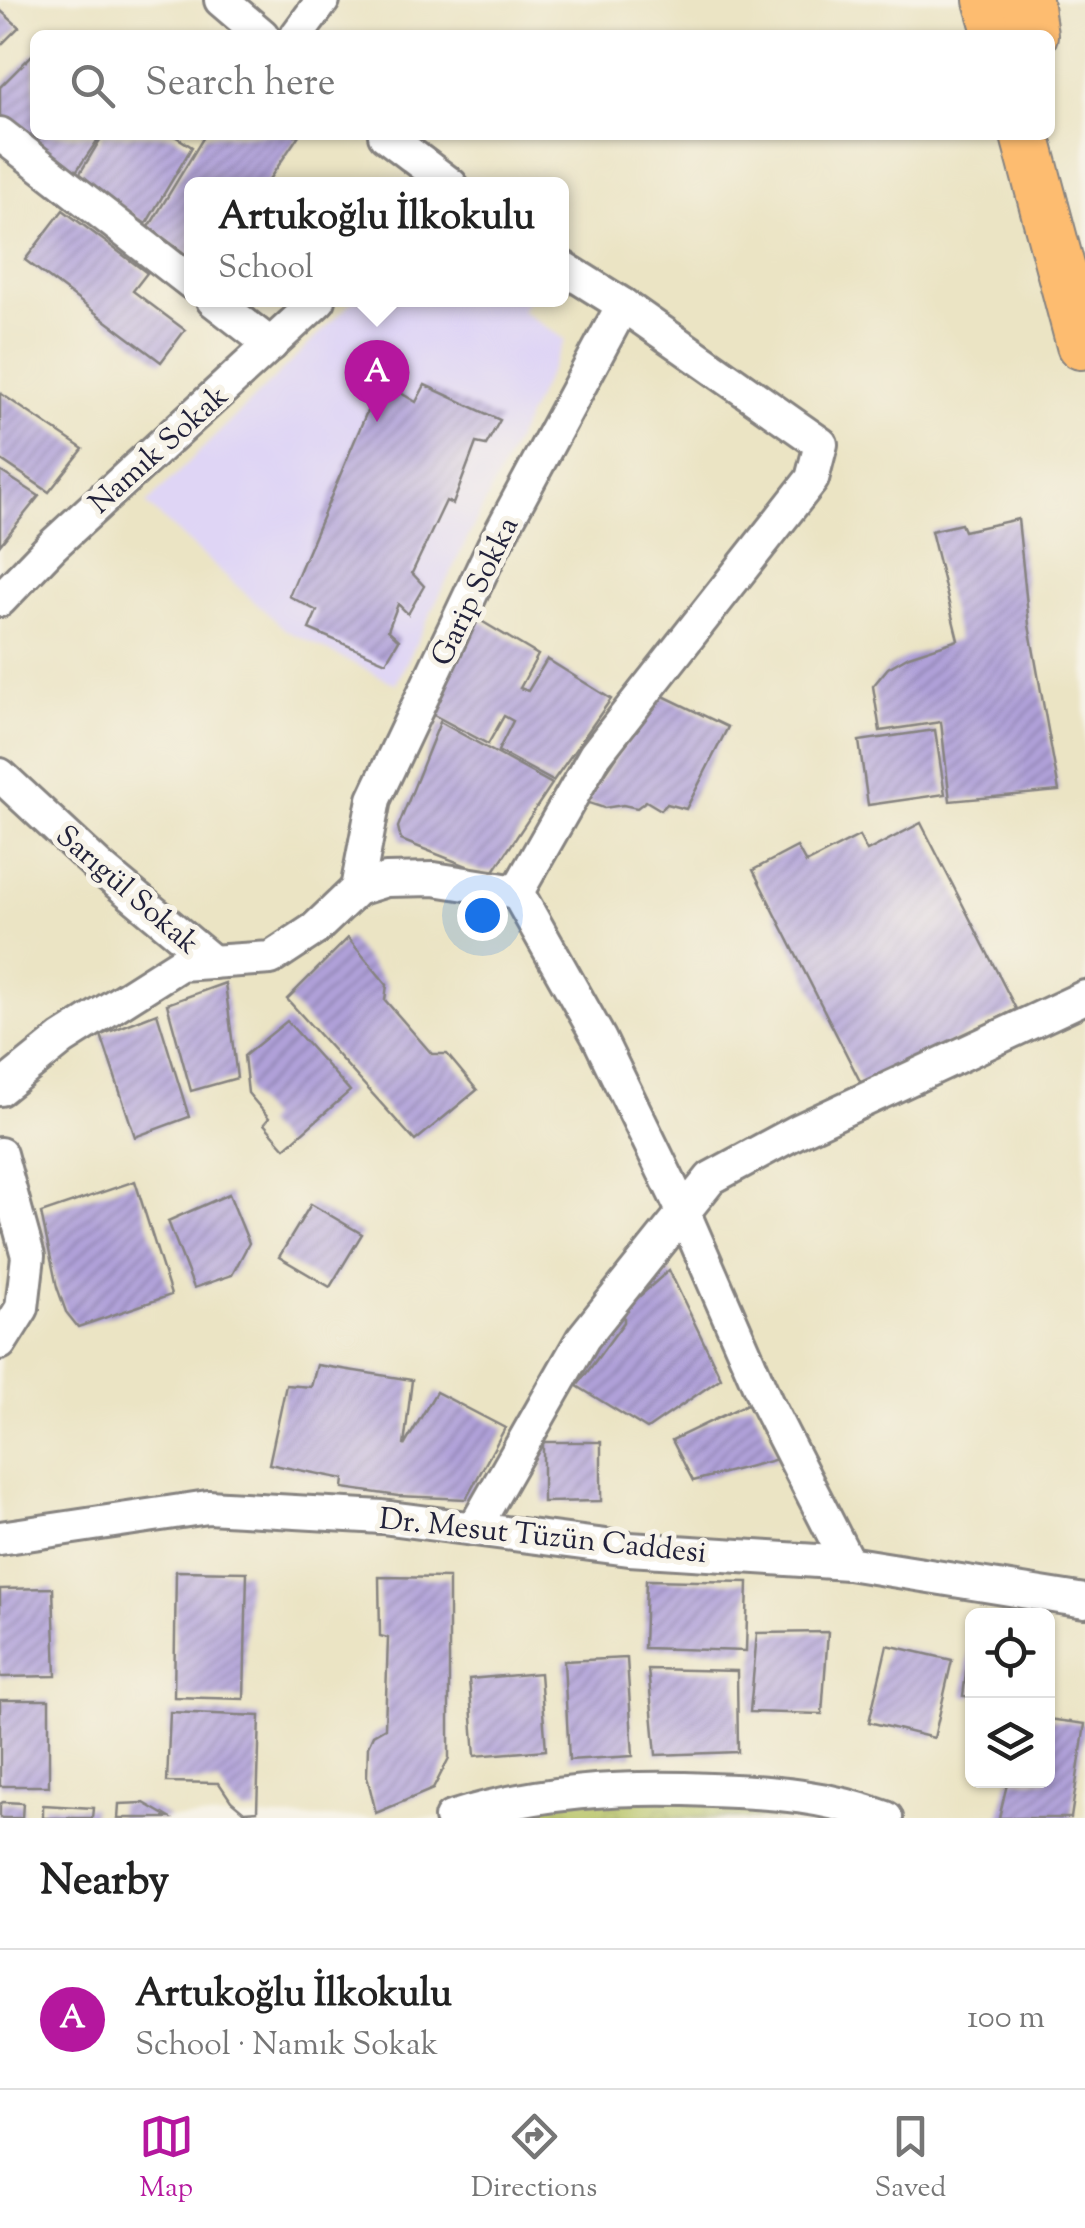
<!DOCTYPE html>
<meta charset="utf-8">
<style>
:root{--surface:#fff;--page:#f6f6f6;--text:#222;--muted:#767676;--line:#e0e0e0;--accent:#b5179e}
body{margin:0;font-family:"Sorts Mill Goudy",serif;background:var(--page);color:var(--text)}
.controls{position:absolute;right:30px;bottom:30px;display:grid;overflow:hidden;border-radius:15px;box-shadow:0 2px 8px #0004}
.controls button{width:90px;height:90px;display:grid;place-items:center;padding:0;border:0;border-bottom:2px solid var(--line);background:var(--surface);color:var(--text);font:50px sans-serif}
.you{position:absolute;left:482px;top:915px;width:35px;height:35px;margin:-25px;border:8px solid #fff;border-radius:50%;background:#1a73e8;box-shadow:0 0 0 15px #1a73e833}
.badge{display:grid;place-items:center;width:65px;height:65px;border-radius:50%;background:var(--accent);color:#fff;font-size:32px;font-weight:700}
.pin{position:absolute;translate:-50% -82px;filter:drop-shadow(0 2px 5px #0008)}
.pin::after{content:'';position:absolute;top:52px;width:35px;height:30px;background:inherit;clip-path:polygon(0 0,100% 0,50% 100%)}
.popup{position:absolute;left:184px;top:177px;width:385px;height:130px;box-sizing:border-box;display:grid;place-content:center;border-radius:15px;background:var(--surface);filter:drop-shadow(0 2px 8px #0005);font-size:32px;white-space:nowrap;color:var(--muted)}
.popup b{font-size:38px;color:var(--text)}
.popup::after{content:'';position:absolute;left:50%;top:100%;margin-left:-20px;border:20px solid transparent;border-top-color:var(--surface)}
.list{margin:0;padding:0;list-style:none}
h2{display:flex;justify-content:space-between;align-items:center;height:130px;margin:0;padding:0 40px;font-size:42px}
h2 small{font-size:32px;font-weight:400;color:var(--muted)}
.list li{display:grid;grid-template-columns:65px 1fr auto;gap:30px;align-items:center;box-sizing:border-box;height:140px;padding:0 40px;border-top:2px solid var(--line)}
.list b{display:block;font-size:38px;white-space:nowrap}
.list p{margin:0;font-size:32px;white-space:nowrap;color:var(--muted)}
.list em{font-size:32px;font-style:normal;color:var(--muted)}
.icon{flex:none;width:55px;height:55px;fill:none;stroke:currentColor;stroke-width:2;stroke-linecap:round;stroke-linejoin:round}
.map{position:relative;flex:none;width:1085px;height:1818px;overflow:hidden}
.search{position:absolute;background:var(--surface);box-shadow:0 2px 8px #0004;left:30px;right:30px;top:30px;height:110px;display:flex;align-items:center;gap:25px;box-sizing:border-box;padding:0 35px;border-radius:15px;color:var(--muted);font-size:38px}
.sheet{height:270px;background:var(--surface)}
nav{display:flex;justify-content:space-around;align-items:center;box-sizing:border-box;height:140px;border-top:2px solid var(--line);background:var(--surface);font-size:28px;color:var(--muted)}
nav a{display:grid;justify-items:center;gap:5px}
nav .on{color:var(--accent)}
.map>svg:first-child{display:block}
</style>
<div class="map">
<svg width="1085" height="1818" viewBox="0 0 1085 1818">
<defs>
<pattern id="park-crowns" width="20" height="18" patternUnits="userSpaceOnUse" patternTransform="scale(2.5)"><rect width="20" height="18" fill="#b6c264"/><path d="M2 6a3 3 0 1 1 6 0M12 15a3 3 0 1 1 6 0" fill="none" stroke="#9ca658"/></pattern>
<pattern id="building-hatch" width="6" height="6" patternUnits="userSpaceOnUse" patternTransform="scale(2.5)"><rect width="6" height="6" fill="#b0a1d9"/><path d="M-1 1l2-2M0 6l6-6M5 7l2-2" fill="none" stroke="#8f83b1"/></pattern>
</defs>
<rect width="100%" height="100%" fill="#f7f3e8"/>
<filter id="ink" filterUnits="userSpaceOnUse"><feTurbulence type="fractalNoise" baseFrequency=".01" numOctaves="2"/><feDisplacementMap in="SourceGraphic" scale="20" xChannelSelector="R" yChannelSelector="G"/><feConvolveMatrix kernelMatrix="1 2 1 2 8 2 1 2 1" color-interpolation-filters="sRGB"/></filter>
<filter id="wash" filterUnits="userSpaceOnUse"><feTurbulence type="fractalNoise" baseFrequency=".0048" numOctaves="4" result="noise"/><feDisplacementMap in="SourceGraphic" scale="40" xChannelSelector="R" yChannelSelector="G"/><feGaussianBlur stdDeviation="2.25" result="paint"/><feColorMatrix in="noise" values="0 0 0 0 0 0 0 0 0 0 0 0 0 0 0 0 0 1.4 0 .05"/><feComposite in="paint" operator="in"/></filter>
<g filter="url(#wash)">
<rect width="100%" height="100%" fill="#ebe4c4"/>
<polygon fill="#dfd5f5" points="354,300 528,300 521,310 565,340 396,684 287,631 146,504"/>
<polygon fill="url(#park-crowns)" stroke="#6c7250" stroke-width="2.5" points="647,1787 886,1818 451,1818"/>
<g id="blocks">
<g fill="url(#building-hatch)">
<polygon points="0,10 19,27 0,46"/>
<polygon points="35,52 35,135 93,135 97,141 73,176 0,119 0,87"/>
<polygon points="103,135 173,135 192,147 146,224 77,178"/>
<polygon points="205,135 299,135 266,184 192,184 192,259 149,227"/>
<polygon points="63,210 147,273 133,291 185,330 161,362 25,260"/>
<polygon points="425,385 500,420 486,445 476,443 453,504 446,501 412,573 424,586 408,614 398,604 388,630 399,640 386,662 309,629 317,611 289,596 374,395 399,392 416,402"/>
<polygon points="0,393 83,449 49,492 0,459"/>
<polygon points="0,471 39,496 0,545"/>
<polygon points="1018,519 1029,625 1059,791 950,801 941,722 880,731 873,686 888,668 909,656 958,640 931,531 961,524 964,531"/>
<polygon points="473,616 538,655 520,688 528,691 547,659 611,699 553,781 498,751 513,721 504,716 488,744 430,713"/>
<polygon points="659,694 728,727 686,809 667,804 661,810 646,801 637,808 623,805 604,808 586,802"/>
<polygon points="440,722 552,784 494,871 482,872 401,840 398,827"/>
<polygon points="935,730 945,794 868,805 859,741"/>
<polygon points="921,823 1016,1009 863,1087 753,870 797,847 806,863 859,836 867,851"/>
<polygon points="348,938 387,985 385,1000 432,1054 447,1054 477,1090 415,1141 287,999"/>
<polygon points="225,983 237,1078 191,1091 167,1004"/>
<polygon points="157,1013 189,1117 135,1137 101,1035"/>
<polygon points="287,1021 350,1091 285,1148 264,1124 269,1118 248,1093 244,1056"/>
<polygon points="135,1181 171,1295 78,1327 66,1312 57,1287 41,1213"/>
<polygon points="229,1194 249,1243 232,1275 194,1288 168,1221"/>
<polygon points="311,1204 362,1234 330,1287 279,1257"/>
<polygon points="669,1270 721,1378 647,1429 577,1386 624,1322 624,1310"/>
<polygon points="317,1365 412,1380 404,1446 436,1392 505,1428 466,1499 398,1496 343,1488 344,1479 269,1464 286,1385 311,1387"/>
<polygon points="751,1402 778,1459 693,1481 672,1440"/>
<polygon points="543,1442 601,1442 601,1501 543,1502"/>
<polygon points="176,1571 247,1572 244,1699 174,1697"/>
<polygon points="379,1577 449,1578 449,1758 433,1789 376,1813 367,1776 368,1746 373,1735 385,1728 388,1638 380,1636"/>
<polygon points="646,1580 748,1582 746,1651 644,1648"/>
<polygon points="53,1588 56,1676 0,1677 0,1589"/>
<polygon points="828,1632 822,1714 750,1712 757,1633"/>
<polygon points="970,1642 972,1642 972,1697 963,1696"/>
<polygon points="887,1645 952,1660 934,1738 869,1722"/>
<polygon points="627,1658 633,1756 569,1760 564,1661"/>
<polygon points="648,1669 737,1671 738,1752 656,1755"/>
<polygon points="540,1673 546,1750 475,1756 469,1679"/>
<rect x="0" y="1700" width="49" height="86"/>
<polygon points="170,1712 260,1716 257,1811 244,1812 231,1801 219,1783 167,1782"/>
<polygon points="1048,1719 1085,1724 1071,1818 999,1818 1008,1780 1048,1780"/>
<polygon points="3,1802 23,1803 22,1818 0,1818 0,1804"/>
<polygon points="144,1803 170,1818 118,1818 119,1804"/>
<polygon points="43,1805 93,1808 92,1818 43,1818"/>
</g>
</g>
</g>
<g filter="url(#ink)">
<use href="#blocks" fill-opacity="0" stroke="#868380" stroke-width="2.5"/>
<g fill="none" stroke-linecap="round" stroke-linejoin="round">
<g stroke="#868380" stroke-width="38">
<g id="minor">
<polyline points="221,0 262,35"/>
<polyline points="297,35 323,0"/>
<polyline points="0,134 192,283"/>
<polyline points="385,135 451,185"/>
<polyline points="213,300 271,345"/>
<polyline points="0,600 53,545 319,300"/>
<polyline points="0,775 99,867 213,962"/>
<polyline points="357,889 374,799 493,547 623,305"/>
<polyline points="517,892 595,755 812,479 821,444 623,305 562,267"/>
<polyline points="517,892 599,1038 684,1213 766,1402 848,1563"/>
<polyline points="0,1089 62,1039 180,964 271,958 315,929 357,889 386,880 434,879 517,892"/>
<polyline points="0,1154 28,1256 22,1308 0,1343"/>
<polyline points="474,1529 583,1338 711,1178 798,1131 1085,997"/>
<polyline points="0,1538 208,1507 382,1517 629,1549 848,1563 1085,1601"/>
<path d="M451,1818C536,1791 622,1786 711,1790C774,1792 827,1796 886,1818"/>
</g>
</g>
<g stroke="#868380" stroke-width="52">
<g id="highway">
<polyline points="988,0 998,35"/>
<polyline points="1028,0 1033,35"/>
<polyline points="1025,135 1081,345"/>
</g>
</g>
<use href="#minor" stroke="#fff" stroke-width="32"/>
<use href="#highway" stroke="#fdbc70" stroke-width="48"/>
</g>
</g>
<g text-anchor="middle" stroke-width="10" stroke-linejoin="round" paint-order="stroke">
<g font-size="30" fill="#22223b" stroke="#f7f3e8">
<text transform="translate(158 449) rotate(-42)" y="10">Namık Sokak</text>
<text transform="translate(474 591) rotate(-64)" y="10">Garip Sokka</text>
<text transform="translate(128 889) rotate(41)" y="10">Sarıgül Sokak</text>
<text transform="translate(543 1535) rotate(6)" y="10">Dr. Mesut Tüzün Caddesi</text>
</g>
</g>
</svg>
<div class="controls">
<button><svg class="icon" aria-label="locate" viewBox="0 0 24 24"><circle cx="12" cy="12" r="6"/><path d="M12 2v4M12 18v4M2 12h4M18 12h4"/></svg></button>
<button><svg class="icon" aria-label="layers" viewBox="0 0 24 24"><path d="M12 4l9 5-9 5-9-5zM3 14l9 5 9-5"/></svg></button>
</div>
<div class="you"></div>
<div class="pin badge" style="left:377px;top:422px">A</div>
<div class="popup"><b>Artukoğlu İlkokulu</b>School</div>
<div class="search"><svg class="icon" aria-label="search" viewBox="0 0 24 24"><circle cx="10" cy="10" r="6"/><path d="M15 15l6 6"/></svg>Search here</div>
</div>
<section class="sheet">
<h2>Nearby<small></small></h2>
<ul class="list">
<li><span class="badge">A</span><div><b>Artukoğlu İlkokulu</b><p>School · Namık Sokak</p></div><em>100 m</em></li>
</ul>
</section>
<nav>
<a class="on"><svg class="icon" aria-label="map" viewBox="0 0 24 24"><path d="M3 6l6-2 6 2 6-2v14l-6 2-6-2-6 2zM9 4v14M15 6v14"/></svg>Map</a>
<a><svg class="icon" aria-label="directions" viewBox="0 0 24 24"><path d="M12 3l9 9-9 9-9-9zM9 14v-3h6M13 9l2 2-2 2"/></svg>Directions</a>
<a><svg class="icon" aria-label="saved" viewBox="0 0 24 24"><path d="M7 4h10v16l-5-4-5 4z"/></svg>Saved</a>
</nav>
